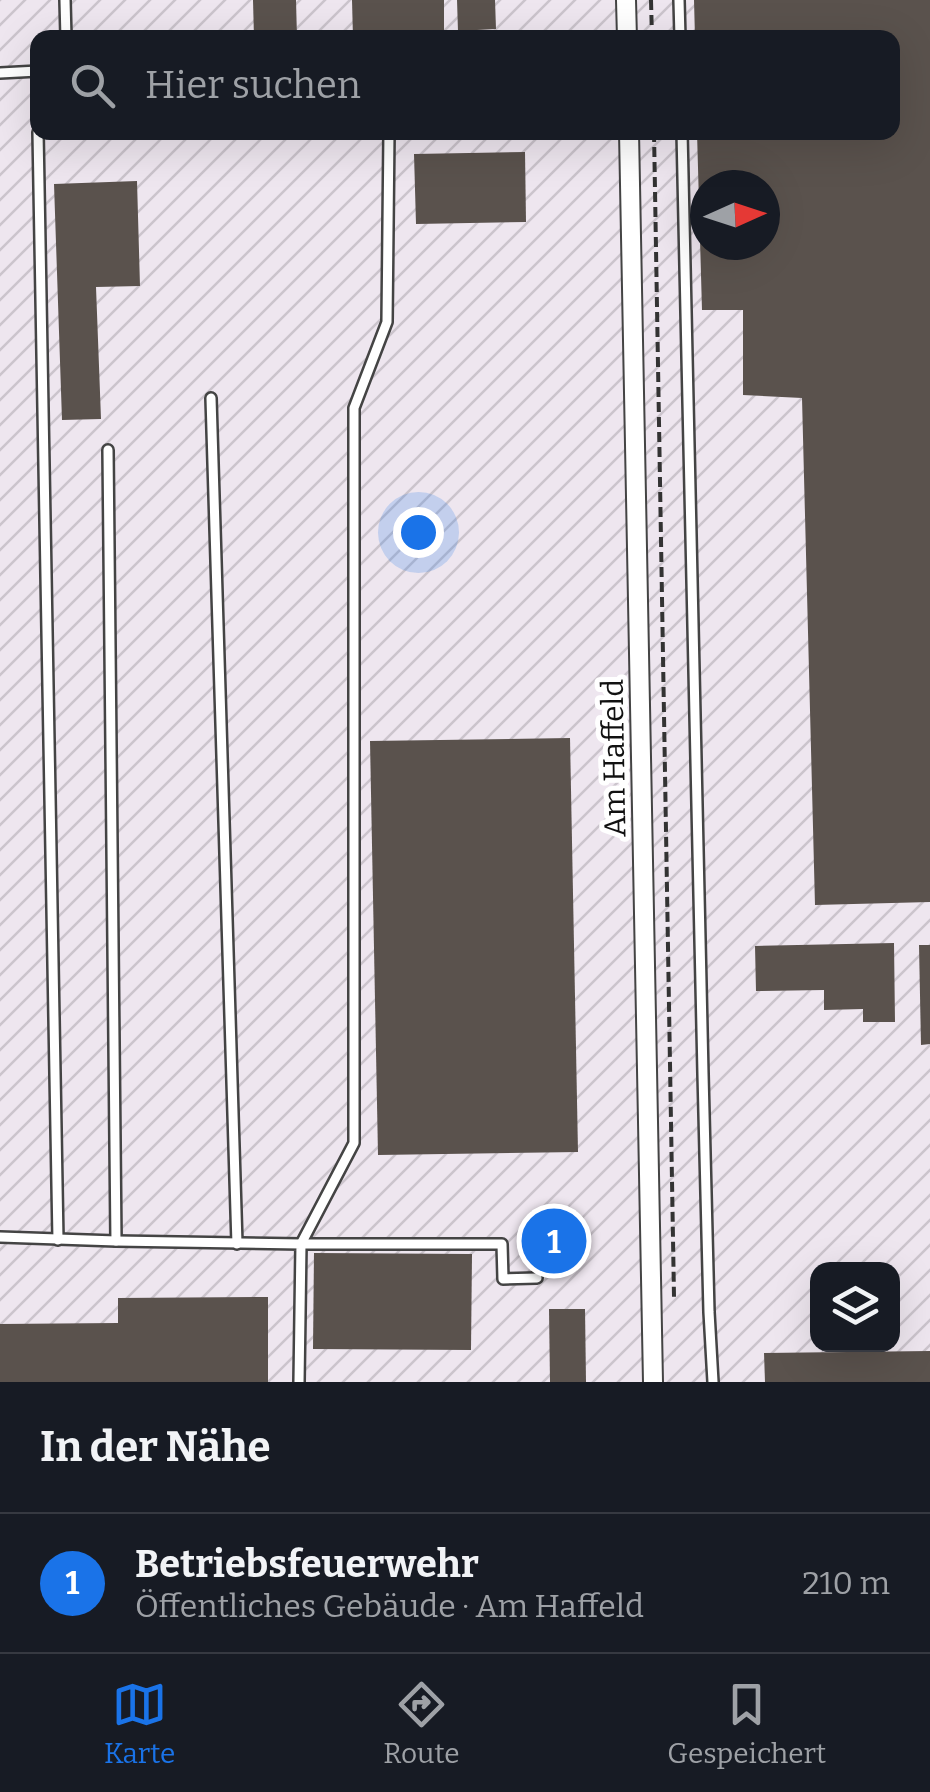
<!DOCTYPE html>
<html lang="de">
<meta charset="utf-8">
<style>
:root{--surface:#171b24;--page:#242831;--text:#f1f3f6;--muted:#9ea1a6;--line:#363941;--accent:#1a73e8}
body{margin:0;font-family:Bitter,serif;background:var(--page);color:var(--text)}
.controls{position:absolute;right:30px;bottom:30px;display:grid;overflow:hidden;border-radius:20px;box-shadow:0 10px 40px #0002}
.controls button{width:90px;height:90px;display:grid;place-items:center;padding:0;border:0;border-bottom:2px solid var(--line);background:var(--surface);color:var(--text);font:50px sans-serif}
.compass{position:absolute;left:690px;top:170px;width:90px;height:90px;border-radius:50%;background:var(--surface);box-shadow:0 10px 40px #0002;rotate:87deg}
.you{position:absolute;left:418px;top:532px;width:35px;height:35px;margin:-25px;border:8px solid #fff;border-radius:50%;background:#1a73e8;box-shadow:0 0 0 15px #1a73e833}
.badge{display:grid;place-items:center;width:65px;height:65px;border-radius:50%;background:var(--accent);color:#fff;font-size:32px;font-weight:700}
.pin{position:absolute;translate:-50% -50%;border:5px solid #fff;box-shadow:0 2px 10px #0006}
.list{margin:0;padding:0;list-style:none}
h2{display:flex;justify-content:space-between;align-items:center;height:130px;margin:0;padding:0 40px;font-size:42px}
h2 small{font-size:32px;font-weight:400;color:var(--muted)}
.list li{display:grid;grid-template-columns:65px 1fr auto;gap:30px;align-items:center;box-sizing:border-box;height:140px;padding:0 40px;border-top:2px solid var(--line)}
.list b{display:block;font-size:38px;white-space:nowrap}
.list p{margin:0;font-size:32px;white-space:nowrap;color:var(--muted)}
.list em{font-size:32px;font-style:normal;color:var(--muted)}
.icon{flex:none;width:55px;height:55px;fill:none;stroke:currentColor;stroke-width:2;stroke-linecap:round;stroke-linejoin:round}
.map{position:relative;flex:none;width:930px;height:1382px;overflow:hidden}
.search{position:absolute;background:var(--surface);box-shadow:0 10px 40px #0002;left:30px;right:30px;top:30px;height:110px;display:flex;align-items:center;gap:25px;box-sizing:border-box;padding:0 35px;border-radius:20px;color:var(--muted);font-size:38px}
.sheet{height:270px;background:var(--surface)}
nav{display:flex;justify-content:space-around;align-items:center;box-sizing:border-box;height:140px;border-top:2px solid var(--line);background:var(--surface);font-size:28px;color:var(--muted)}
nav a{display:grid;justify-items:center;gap:5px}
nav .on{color:var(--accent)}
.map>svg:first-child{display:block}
</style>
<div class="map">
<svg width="930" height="1382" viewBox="0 0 930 1382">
<defs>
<pattern id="industrial-furrows" width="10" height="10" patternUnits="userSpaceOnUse" patternTransform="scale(2.5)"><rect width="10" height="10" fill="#eee6ef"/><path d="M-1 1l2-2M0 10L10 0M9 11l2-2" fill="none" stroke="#cbc4cc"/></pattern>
</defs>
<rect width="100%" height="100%" fill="#fffdf5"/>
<path fill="url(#industrial-furrows)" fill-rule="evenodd" d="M0,0H930V1382H0ZM38,38H892V132H38ZM705,185H765V245H705ZM818,1270H892V1344H818Z"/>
<g fill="#5a524d" fill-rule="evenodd">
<polygon points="253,0 296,0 297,38 254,38"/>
<polygon points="352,0 444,0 444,38 353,38"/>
<polygon points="457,0 495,0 496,29 458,31"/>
<path d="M694,0H930V902L815,905L802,398L743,395V310H702L697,132H892V38H695ZM705,185H765V245H705Z"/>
<polygon points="525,152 526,222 416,224 414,154"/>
<polygon points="137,181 140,286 96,287 101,419 62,420 54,184"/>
<polygon points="570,738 578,1152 378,1155 370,741"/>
<polygon points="894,943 895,1022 863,1022 863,1009 824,1010 824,990 756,991 755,946"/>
<polygon points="919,945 930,945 930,1044 921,1045"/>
<polygon points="531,1211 577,1211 577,1271 531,1272"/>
<polygon points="314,1253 472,1254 471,1350 313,1349"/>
<polygon points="268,1297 268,1382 0,1382 0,1324 118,1323 118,1298"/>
<polygon points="549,1309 585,1309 586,1382 550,1382"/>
<polygon points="930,1351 930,1382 765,1382 764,1353"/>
</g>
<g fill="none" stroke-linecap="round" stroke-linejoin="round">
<g stroke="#444" stroke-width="14">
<g id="service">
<polyline points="65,0 66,38"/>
<polyline points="679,0 680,38"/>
<polyline points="37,71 38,124"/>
<polyline points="0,73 38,71"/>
<polyline points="38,132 58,1240"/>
<polyline points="389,132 387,322 354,408 354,1143 301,1244 502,1244 503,1279 537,1278"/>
<polyline points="682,132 703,1074 709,1312 713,1382"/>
<polyline points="211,398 237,1244"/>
<polyline points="108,450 116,1241"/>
<polyline points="0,1237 116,1241 301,1244 299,1382"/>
</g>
</g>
<g stroke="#444" stroke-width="22">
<g id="minor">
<polyline points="626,0 627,38"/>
<polyline points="629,132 653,1382"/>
</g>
</g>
<g stroke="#333" stroke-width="4" stroke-dasharray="10 5" stroke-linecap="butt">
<polyline points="651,0 652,38"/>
<polyline points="654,132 674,1297"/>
</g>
<use href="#service" stroke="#fff" stroke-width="9"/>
<use href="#minor" stroke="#fff" stroke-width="18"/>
</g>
<g text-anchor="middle" stroke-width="10" stroke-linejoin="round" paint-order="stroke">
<g font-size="30" fill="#111" stroke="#fff">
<text transform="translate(614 758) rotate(-91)" y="10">Am Haffeld</text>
</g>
</g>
</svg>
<div class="controls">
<button><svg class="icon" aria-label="layers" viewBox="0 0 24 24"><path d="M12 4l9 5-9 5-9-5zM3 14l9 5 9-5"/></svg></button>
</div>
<svg class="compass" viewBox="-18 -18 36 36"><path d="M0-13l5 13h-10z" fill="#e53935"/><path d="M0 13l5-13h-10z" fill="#9ea1a6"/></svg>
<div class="you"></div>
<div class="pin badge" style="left:554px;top:1241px">1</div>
<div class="search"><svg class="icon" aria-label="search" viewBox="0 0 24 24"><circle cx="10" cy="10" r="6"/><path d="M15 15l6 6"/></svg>Hier suchen</div>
</div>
<section class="sheet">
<h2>In der Nähe<small></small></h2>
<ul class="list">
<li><span class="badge">1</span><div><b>Betriebsfeuerwehr</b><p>Öffentliches Gebäude · Am Haffeld</p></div><em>210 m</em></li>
</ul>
</section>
<nav>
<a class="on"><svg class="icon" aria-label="map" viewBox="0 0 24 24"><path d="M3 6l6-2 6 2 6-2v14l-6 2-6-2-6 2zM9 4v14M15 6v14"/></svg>Karte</a>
<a><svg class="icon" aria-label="directions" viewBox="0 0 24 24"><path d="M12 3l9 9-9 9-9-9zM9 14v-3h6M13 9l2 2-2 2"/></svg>Route</a>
<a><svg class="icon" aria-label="saved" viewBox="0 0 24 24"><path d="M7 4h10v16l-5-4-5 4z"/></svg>Gespeichert</a>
</nav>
